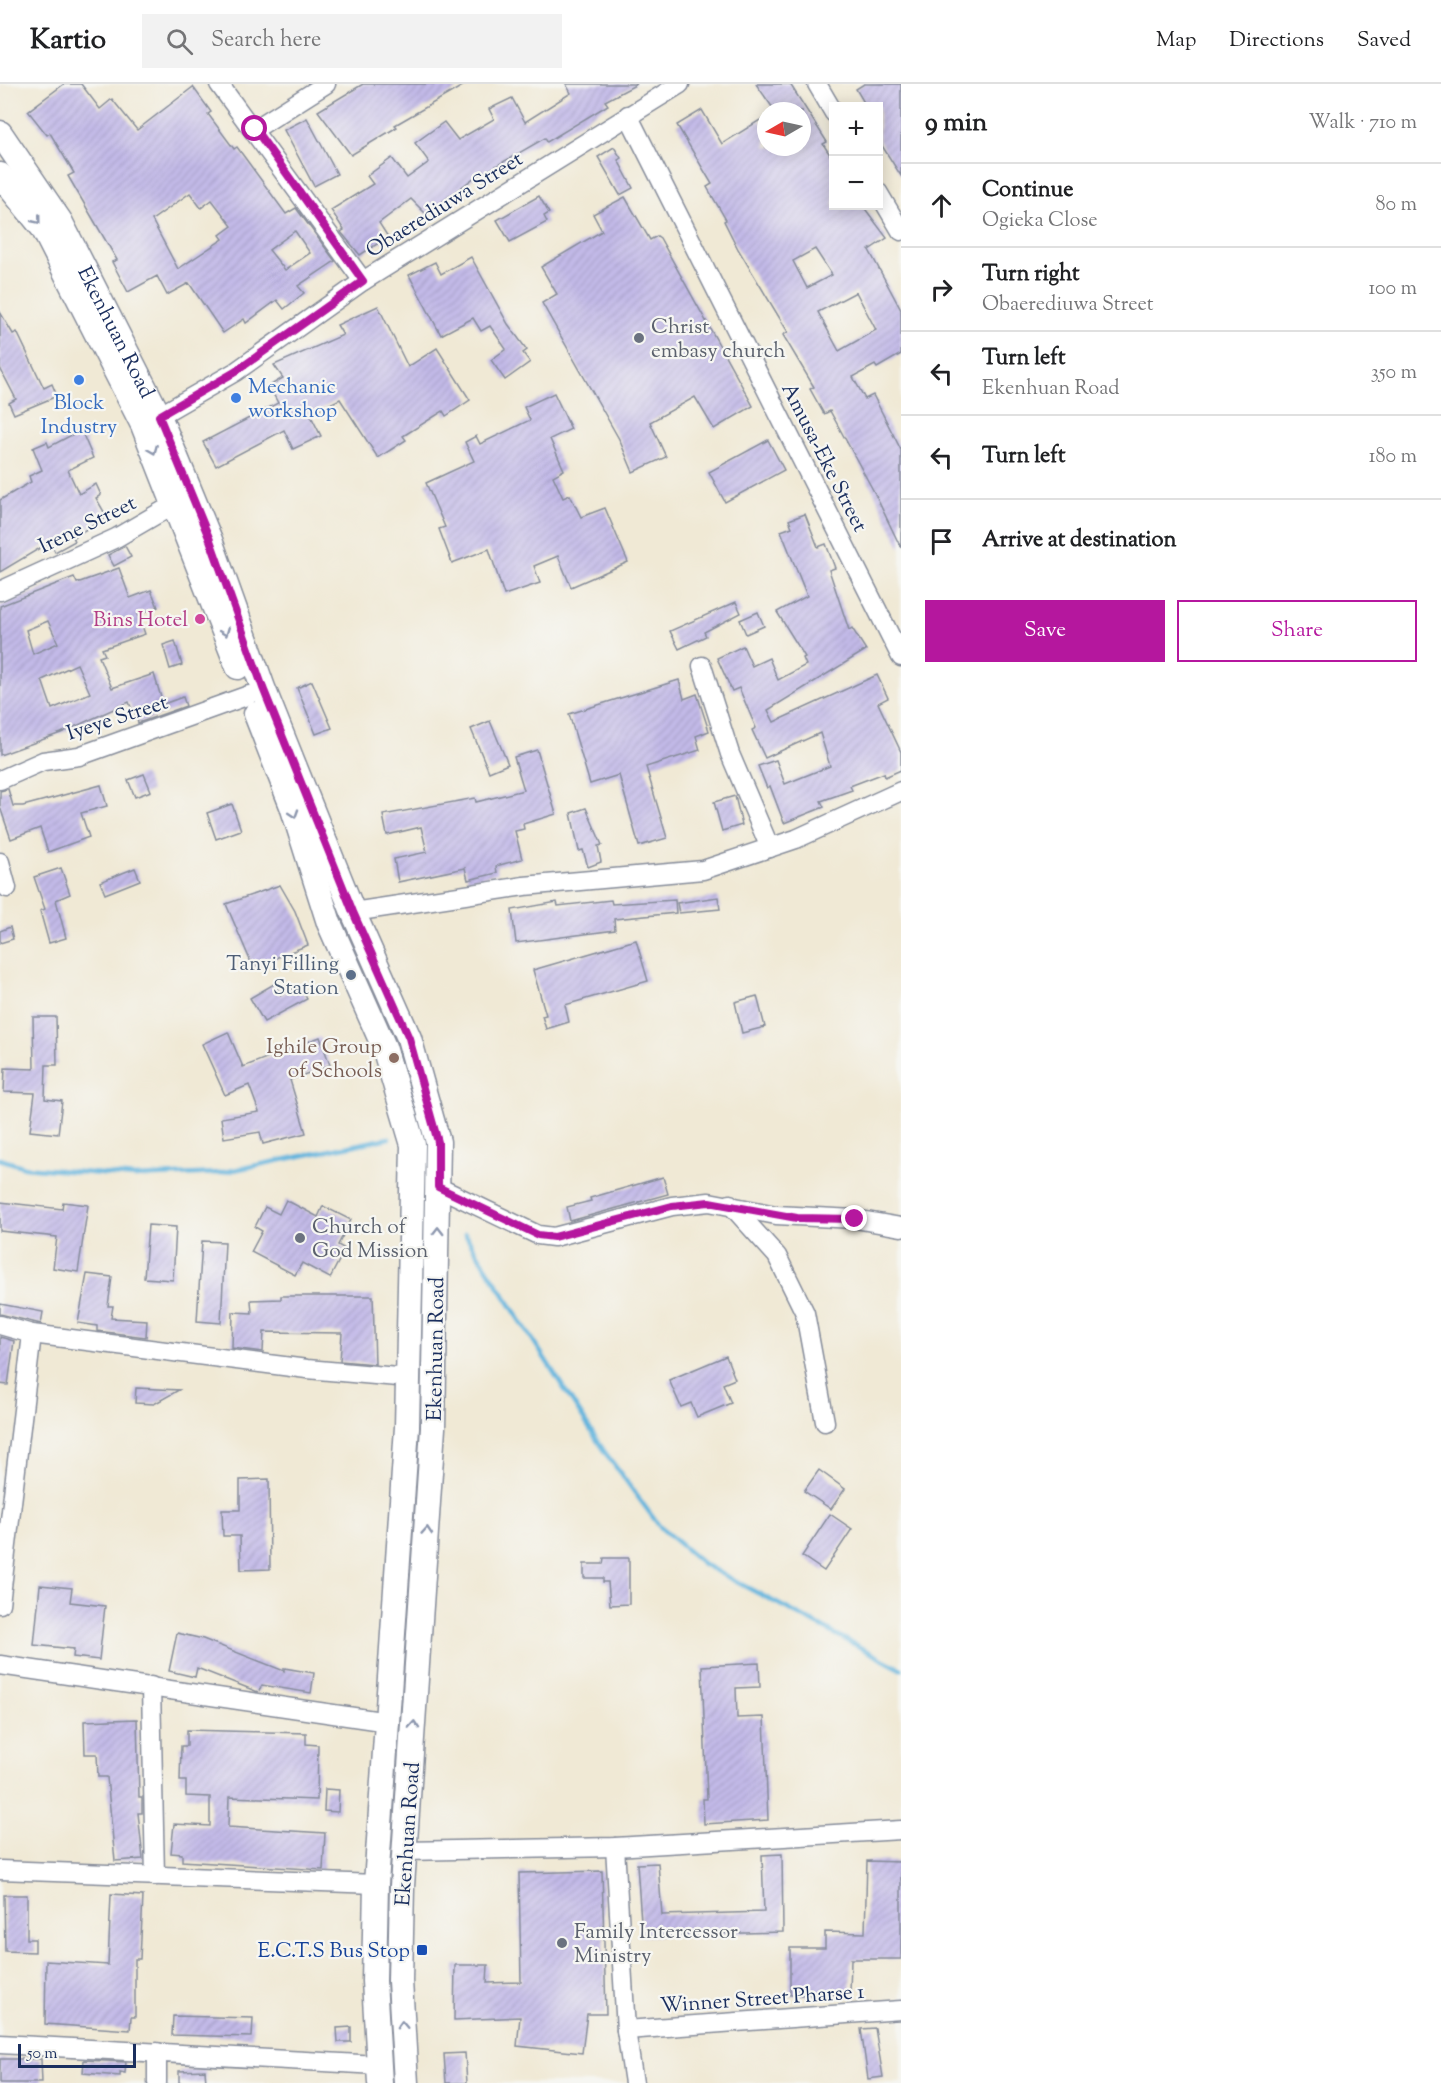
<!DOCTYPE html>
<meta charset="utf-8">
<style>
:root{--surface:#fff;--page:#f2f2f2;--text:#202124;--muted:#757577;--line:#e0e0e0;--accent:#b5179e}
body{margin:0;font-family:"Sorts Mill Goudy",serif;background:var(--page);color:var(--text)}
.controls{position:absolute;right:18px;top:18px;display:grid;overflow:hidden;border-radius:0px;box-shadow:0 3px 15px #0003}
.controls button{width:54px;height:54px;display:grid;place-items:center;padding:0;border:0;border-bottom:2px solid var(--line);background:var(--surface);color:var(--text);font:30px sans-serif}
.compass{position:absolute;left:757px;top:18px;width:54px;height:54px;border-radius:50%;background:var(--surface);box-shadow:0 3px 15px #0003;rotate:261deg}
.scale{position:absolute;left:18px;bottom:15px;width:118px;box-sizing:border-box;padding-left:6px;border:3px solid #1b2f5e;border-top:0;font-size:16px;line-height:21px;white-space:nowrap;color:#1b2f5e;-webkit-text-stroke:4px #f6f6f2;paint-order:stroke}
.stop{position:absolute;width:18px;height:18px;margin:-14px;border:4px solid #b5179e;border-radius:50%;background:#fff}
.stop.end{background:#b5179e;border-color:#fff;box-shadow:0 2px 6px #0008}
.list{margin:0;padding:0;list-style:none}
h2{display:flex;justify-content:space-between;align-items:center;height:78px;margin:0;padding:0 24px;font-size:26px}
h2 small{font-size:20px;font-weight:400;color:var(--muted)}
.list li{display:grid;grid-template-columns:39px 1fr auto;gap:18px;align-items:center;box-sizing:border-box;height:84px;padding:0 24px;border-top:2px solid var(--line)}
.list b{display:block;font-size:22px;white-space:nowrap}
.list p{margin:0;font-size:20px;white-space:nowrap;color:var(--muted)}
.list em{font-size:20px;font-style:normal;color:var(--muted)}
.actions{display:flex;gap:12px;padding:18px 24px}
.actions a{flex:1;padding:14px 0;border:2px solid var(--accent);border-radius:0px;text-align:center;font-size:21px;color:var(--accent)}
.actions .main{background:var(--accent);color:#fff}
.icon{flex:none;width:33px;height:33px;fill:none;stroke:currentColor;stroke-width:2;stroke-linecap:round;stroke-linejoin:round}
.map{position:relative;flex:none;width:901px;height:1999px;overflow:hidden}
header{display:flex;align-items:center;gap:36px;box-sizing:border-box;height:84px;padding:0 30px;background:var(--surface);border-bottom:2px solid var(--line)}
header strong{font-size:28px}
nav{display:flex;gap:33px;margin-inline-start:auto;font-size:21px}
.search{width:420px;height:54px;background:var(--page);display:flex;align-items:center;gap:15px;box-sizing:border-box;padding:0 21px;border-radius:0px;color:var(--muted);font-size:22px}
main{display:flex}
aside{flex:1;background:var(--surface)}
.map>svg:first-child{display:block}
</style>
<header>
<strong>Kartio</strong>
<div class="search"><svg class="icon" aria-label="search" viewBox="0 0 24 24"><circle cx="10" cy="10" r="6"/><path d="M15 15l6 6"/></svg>Search here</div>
<nav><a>Map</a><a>Directions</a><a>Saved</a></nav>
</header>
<main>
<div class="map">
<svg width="901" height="1999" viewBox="0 0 901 1999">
<defs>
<pattern id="building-hatch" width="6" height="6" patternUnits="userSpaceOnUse" patternTransform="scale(1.5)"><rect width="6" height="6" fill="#c3bae8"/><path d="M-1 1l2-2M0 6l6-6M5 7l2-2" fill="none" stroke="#a7a0c9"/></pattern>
</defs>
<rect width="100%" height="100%" fill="#f6f6f2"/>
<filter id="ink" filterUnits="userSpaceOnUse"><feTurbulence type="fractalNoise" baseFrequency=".0167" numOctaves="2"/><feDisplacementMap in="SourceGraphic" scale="12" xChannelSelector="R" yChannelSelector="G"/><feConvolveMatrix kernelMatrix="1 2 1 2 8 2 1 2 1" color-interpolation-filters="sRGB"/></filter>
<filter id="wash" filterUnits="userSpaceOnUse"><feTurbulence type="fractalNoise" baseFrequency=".008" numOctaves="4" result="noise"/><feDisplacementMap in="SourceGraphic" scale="24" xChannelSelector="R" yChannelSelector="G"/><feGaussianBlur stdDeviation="1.35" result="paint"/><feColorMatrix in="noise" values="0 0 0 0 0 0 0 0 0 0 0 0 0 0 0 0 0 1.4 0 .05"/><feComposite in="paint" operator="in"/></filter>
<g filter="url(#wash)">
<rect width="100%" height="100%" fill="#f0e9d5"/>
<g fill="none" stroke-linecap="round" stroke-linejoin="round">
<g stroke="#61b4dd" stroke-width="4.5">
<polyline points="0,1075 25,1083 135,1093 219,1089 389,1054"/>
<polyline points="465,1150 604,1367 660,1443 703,1480 901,1585"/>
</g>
</g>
<g id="blocks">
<g fill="url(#building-hatch)" fill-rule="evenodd">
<path d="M64,0H81L100,25L112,15L137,46L193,3L211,28L208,30L234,65L237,63L286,130L296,124L335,177L298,202L304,209L284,225L277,216L246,239L244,235L223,249L189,199L167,211L157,192L128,208L112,178L117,176L68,92L74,89L50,49L47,51L28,27ZM190,109L201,124L212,116L232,142L220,151L223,155L178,185L152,136ZM295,147L310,169L285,186L269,166Z"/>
<polygon points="363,0 466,0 395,41 397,43 351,71 318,27"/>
<polygon points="566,0 637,0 605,17 608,21 547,58 545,54 484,89 483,87 426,130 411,115 379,139 388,153 360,171 341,148 344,146 331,126 373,100 367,92 392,74 407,94 429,78 415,59 444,38 458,56 494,35 489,25 512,14 525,38 571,9"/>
<path d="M756,0H790L827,58L823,60L834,77V122H863L887,154L869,166L901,226V270L877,284L875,281L853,293L865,315L873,311L901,366V464L873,406L830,327L824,330L810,305L814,303L783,251L788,248L738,165L724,137L726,136L707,103L712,100L677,41L702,26L722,60L760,36L766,45V63H802V27H775ZM815,165L832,191L807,204L793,177ZM856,208L876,246L839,267L818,228Z"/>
<polygon points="864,0 901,0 901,92 879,57 879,22 866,22 856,5"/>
<polygon points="307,34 337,90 314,102 284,46"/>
<polygon points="614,63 621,74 618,76 633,104 620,111 598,73"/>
<polygon points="539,112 549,129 544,132 547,138 510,158 497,136"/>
<polygon points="625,113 650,156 657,152 660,154 753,322 714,345 695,313 650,338 666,373 633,388 619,355 542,219 557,210 541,183 602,147 593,130"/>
<polygon points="471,173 508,240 527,266 523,269 530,278 505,296 491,276 506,265 490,242 481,247 473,234 441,251 409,191 435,178 441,190"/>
<polygon points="378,222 408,283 437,264 470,316 446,332 443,327 403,352 406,356 378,374 340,315 310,330 321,352 293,365 284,346 216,382 203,358 278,319 269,302 283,294 274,281 343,251 337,241"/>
<polygon points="0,228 13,250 17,248 44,304 52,300 57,312 14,330 9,319 16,315 0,284"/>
<polygon points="554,309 571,345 550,355 564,386 553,392 563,414 570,411 581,433 605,424 628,478 571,503 558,472 534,482 540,499 504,511 489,465 452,479 439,445 445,443 426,399 474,377 465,358 476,352 480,360 530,336 524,323"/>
<polygon points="81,346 93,374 68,386 79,410 96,400 101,411 96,414 107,433 73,453 75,457 55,468 50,458 0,488 0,416 31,398 29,392 42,386 33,364 47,358 49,363"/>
<polygon points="768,356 784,386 725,418 709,388"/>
<polygon points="805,430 818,463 826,460 835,484 829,486 849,546 852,544 866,566 768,626 774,638 877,591 888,614 878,619 901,668 901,686 885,693 884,689 850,702 852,706 821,717 824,723 784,739 770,702 767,704 758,682 776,676 785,700 830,682 820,649 765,674 752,646 756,644 739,604 732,607 717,574 743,562 752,582 769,574 778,596 806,581 803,574 805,573 777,528 807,512 781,447 792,443 789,436"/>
<polygon points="125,462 131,473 114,482 108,471"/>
<path d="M119,484L130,514L151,506L158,523L138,530L145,550L102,565L105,571L99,573L112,604L154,590L163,620L183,613L186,622L138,639L135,625L132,626L129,618L61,649L0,671V522L74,493L77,499ZM48,537L58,559L33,570L26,546ZM77,580L90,609L52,625L42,596Z"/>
<polygon points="736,518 741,529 704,548 706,552 679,565 670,547"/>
<polygon points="758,528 764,542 746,550 740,536"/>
<polygon points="175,557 182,581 170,585 163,561"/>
<polygon points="679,596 684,615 697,610 709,647 696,652 700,666 646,683 667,754 639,762 619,691 590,700 569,630"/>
<polygon points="312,597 332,644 316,650 297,604"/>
<polygon points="490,637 508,680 489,688 471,645"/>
<polygon points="537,666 556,730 523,740 524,745 515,747 522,775 496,782 497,789 468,796 465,784 398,798 394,775 427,768 421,743 387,751 383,731 475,714 476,718 524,706 514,673"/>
<polygon points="144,690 151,707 135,713 128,696"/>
<polygon points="101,701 107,722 81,729 89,753 48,768 40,744 11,755 0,723 0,707 8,705 13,722 23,722"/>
<polygon points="735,712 742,741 722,747 714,718"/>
<polygon points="232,720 241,746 216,755 207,729"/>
<polygon points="586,724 602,761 598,762 601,778 588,783 583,766 579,767 571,729"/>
<polygon points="61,784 70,810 56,816 66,854 49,859 40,827 45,825 34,793"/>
<polygon points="135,784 140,796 105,810 100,798"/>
<polygon points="280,801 295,827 308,861 253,883 226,820"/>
<polygon points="718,813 720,825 679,829 677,819"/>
<polygon points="611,816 612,820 675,816 676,829 614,835 615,846 516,859 512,826 557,818 558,822"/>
<polygon points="10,843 13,855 0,859 0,847"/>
<polygon points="636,856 648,897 565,921 569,938 546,945 542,932 546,931 533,886"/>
<polygon points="274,900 281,911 299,901 307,915 264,938 250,914"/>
<polygon points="757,912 765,943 742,949 735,918"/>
<polygon points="33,933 56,933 57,981 46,981 45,1015 62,1017 58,1050 30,1047 35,1009 4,1008 5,984 34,985"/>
<polygon points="228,948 243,983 320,953 330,981 290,996 306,1049 263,1060 260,1048 224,1054 221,1034 259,1028 249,1001 225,1011 202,960"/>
<polygon points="663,1093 668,1110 570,1137 567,1123 591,1117 590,1114"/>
<polygon points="286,1116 318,1133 323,1122 351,1136 338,1161 345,1165 330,1194 302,1179 295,1191 251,1168 262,1147 255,1143 265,1123 279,1130"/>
<polygon points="0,1118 62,1125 63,1118 88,1121 78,1188 53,1184 57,1153 0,1147"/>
<polygon points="148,1141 176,1143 173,1196 144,1194"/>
<polygon points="202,1157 225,1158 221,1239 197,1237"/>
<polygon points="87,1190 112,1193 108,1222 113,1222 111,1234 147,1236 146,1253 97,1247 97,1242 78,1239"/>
<polygon points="281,1212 373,1212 375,1280 340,1277 342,1249 264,1248 263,1268 232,1264 233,1228 252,1229 251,1216 281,1215"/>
<polygon points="0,1220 43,1228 41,1240 0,1230"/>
<polygon points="0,1253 14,1257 8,1301 0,1300"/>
<polygon points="726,1272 735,1295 723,1300 731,1319 697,1333 691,1319 681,1323 669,1296"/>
<polygon points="136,1304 179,1306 154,1320 135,1319"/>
<polygon points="819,1386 845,1405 831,1425 804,1407"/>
<polygon points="269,1395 270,1485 241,1486 240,1452 223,1452 222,1426 240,1426 240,1396"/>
<polygon points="830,1430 852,1445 824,1487 802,1472"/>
<polygon points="604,1474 629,1474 629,1520 610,1521 608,1498 603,1498 603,1494 584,1494 584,1480 603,1480"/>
<polygon points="40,1501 72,1504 70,1518 105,1522 99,1576 73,1573 74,1565 34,1561"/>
<polygon points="177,1549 203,1555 284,1587 284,1584 314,1589 311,1609 262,1601 258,1608 197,1584 195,1593 169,1587"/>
<polygon points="759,1579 760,1603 736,1604 737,1634 764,1633 768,1736 704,1740 703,1715 707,1715 702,1582"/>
<polygon points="137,1635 139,1713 142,1713 142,1729 138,1729 143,1775 115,1777 107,1693 98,1693 97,1670 85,1670 84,1637"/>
<polygon points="187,1646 306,1649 306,1660 318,1661 317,1716 229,1713 228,1743 325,1749 323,1786 182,1777 182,1770 171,1769 174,1740 210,1742 210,1713 186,1712 186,1697 180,1697 181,1662 187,1662"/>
<polygon points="325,1705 339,1706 338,1728 324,1727"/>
<polygon points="782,1770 783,1848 642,1852 637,1780 658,1779 662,1831 764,1828 762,1771"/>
<polygon points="867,1777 901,1778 901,1875 851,1875 850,1910 790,1911 790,1864 825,1864 825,1848 865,1849"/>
<polygon points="602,1787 606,1930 587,1930 582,1969 517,1962 520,1933 454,1936 455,1881 488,1881 487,1899 521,1898 519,1789"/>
<polygon points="111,1810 143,1812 140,1875 135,1875 135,1933 131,1933 130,1946 45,1940 46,1877 108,1881"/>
<polygon points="4,1811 27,1811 27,1855 35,1855 35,1868 5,1867"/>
<polygon points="173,1932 253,1934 252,1953 172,1951"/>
<polygon points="351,1943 351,1958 338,1958 337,1944"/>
<polygon points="875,1944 883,1993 868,1995 861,1945"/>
<polygon points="465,1969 467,1999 446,1999 444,1970"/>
<polygon points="0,1975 41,1975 42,1999 0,1999"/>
<polygon points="84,1976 126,1978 125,1989 120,1988 120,1992 83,1989"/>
<polygon points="205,1986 206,1999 179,1999 179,1987"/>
</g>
</g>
</g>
<g filter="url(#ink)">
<use href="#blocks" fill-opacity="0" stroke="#868c9a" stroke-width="1.5"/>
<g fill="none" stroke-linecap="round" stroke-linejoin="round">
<g stroke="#868c9a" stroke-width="21">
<g id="minor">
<polyline points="219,0 363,197"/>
<polyline points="817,0 834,29"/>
<polyline points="628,31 901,573"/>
<polyline points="255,45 326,0"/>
<polyline points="878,108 901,147"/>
<polyline points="150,337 235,288 363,197 680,0"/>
<polyline points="0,507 116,454 183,415"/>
<polyline points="702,582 730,670 770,764"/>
<polyline points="0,696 43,677 79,672 249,611"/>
<polyline points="0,778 7,804"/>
<polyline points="353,828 524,802 703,786 796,755 901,707"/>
<polyline points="438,1103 538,1151 554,1153 672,1122 709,1118 776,1131 855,1135 901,1143"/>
<polyline points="730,1120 777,1172 805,1229 825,1338"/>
<polyline points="0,1241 32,1250 307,1285 409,1294"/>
<polyline points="0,1520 32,1250"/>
<polyline points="0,1581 388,1638"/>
<polyline points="151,1602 155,1792"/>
<polyline points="615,1763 626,1946 634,1999"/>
<polyline points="405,1767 615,1763 901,1746"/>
<polyline points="0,1786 376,1800"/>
<polyline points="626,1946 901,1926"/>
<polyline points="0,1960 378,1981"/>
<polyline points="157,1968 157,1999"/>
</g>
</g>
<g stroke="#868c9a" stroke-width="27">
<g id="major">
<path id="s1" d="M0,49L60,137L159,332L210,456L263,604L353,828L409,954L438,1058L433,1344L402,1802L400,1897L406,1999"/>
<polyline points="0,91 43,144 143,341 238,583"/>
<polyline points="256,630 292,722 329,839 384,963 413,1061 407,1343 376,1800 374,1897 380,1999"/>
</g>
</g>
<use href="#minor" stroke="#fff" stroke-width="18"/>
<use href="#major" stroke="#fff" stroke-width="24"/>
</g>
<defs><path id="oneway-chevron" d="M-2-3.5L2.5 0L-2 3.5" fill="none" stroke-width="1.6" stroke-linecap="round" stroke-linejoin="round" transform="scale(1.5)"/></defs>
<g stroke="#8d97ae">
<use href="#oneway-chevron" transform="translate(37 136) rotate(51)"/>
<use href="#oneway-chevron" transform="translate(153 366) rotate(68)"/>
<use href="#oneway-chevron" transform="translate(225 548) rotate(69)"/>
<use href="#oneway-chevron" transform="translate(294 730) rotate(72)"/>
<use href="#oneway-chevron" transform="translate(438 1147) rotate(-90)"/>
<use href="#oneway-chevron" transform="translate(427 1447) rotate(-86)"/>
<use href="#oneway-chevron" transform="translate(414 1641) rotate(-86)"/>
<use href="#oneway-chevron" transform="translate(402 1941) rotate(-92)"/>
</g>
</g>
<g fill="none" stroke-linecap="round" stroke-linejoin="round" filter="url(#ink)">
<polyline stroke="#b5179e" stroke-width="8" points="255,45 363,197 235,288 159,332 210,456 263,604 353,828 409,954 438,1058 438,1103 538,1151 554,1153 672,1122 709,1118 797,1134 855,1135"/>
</g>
<g fill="#6b7280" stroke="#f6f6f2" stroke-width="2">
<circle cx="639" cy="254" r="6"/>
<circle cx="300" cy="1154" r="6"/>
<circle cx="562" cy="1859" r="6"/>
</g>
<g fill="#3f7fe0" stroke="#f6f6f2" stroke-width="2">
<circle cx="79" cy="296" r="6"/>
<circle cx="236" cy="314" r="6"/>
</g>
<circle fill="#d1479c" stroke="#f6f6f2" stroke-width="2" cx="200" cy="535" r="6"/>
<circle fill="#5c6f8a" stroke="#f6f6f2" stroke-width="2" cx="351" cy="891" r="6"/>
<circle fill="#8d6e63" stroke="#f6f6f2" stroke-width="2" cx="394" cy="974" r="6"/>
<rect fill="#1a4fb4" stroke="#f6f6f2" stroke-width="2" x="416" y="1860" width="12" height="12" rx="3"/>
<g text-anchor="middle" stroke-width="4.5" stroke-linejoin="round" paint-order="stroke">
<g font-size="21" fill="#1b2f5e" stroke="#f6f6f2">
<text transform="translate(444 120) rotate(-32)" y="7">Obaerediuwa Street</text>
<text dy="7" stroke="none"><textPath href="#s1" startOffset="231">Ekenhuan Road</textPath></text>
<text transform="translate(825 373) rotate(63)" y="7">Amusa-Eke Street</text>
<text transform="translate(87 440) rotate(-26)" y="7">Irene Street</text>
<text transform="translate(117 633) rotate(-18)" y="7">Iyeye Street</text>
<text transform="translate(435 1265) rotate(-89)" y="7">Ekenhuan Road</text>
<text transform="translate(407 1750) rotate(-86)" y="7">Ekenhuan Road</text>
<text transform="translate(762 1914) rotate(-4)" y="7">Winner Street Pharse 1</text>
</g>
<g font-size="21" fill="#5b616d" stroke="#f6f6f2" text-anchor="start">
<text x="651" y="249">Christ<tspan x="651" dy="24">embasy church</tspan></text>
<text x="312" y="1149">Church of<tspan x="312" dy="24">God Mission</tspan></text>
<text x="574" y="1854">Family Intercessor<tspan x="574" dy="24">Ministry</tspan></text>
</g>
<g font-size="21" fill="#366cbe" stroke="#f6f6f2" text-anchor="start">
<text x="248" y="309">Mechanic<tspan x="248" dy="24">workshop</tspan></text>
<text x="79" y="325" text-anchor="middle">Block<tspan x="79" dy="24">Industry</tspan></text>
</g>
<g font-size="21" fill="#b23c85" stroke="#f6f6f2" text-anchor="end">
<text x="188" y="542">Bins Hotel</text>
</g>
<g font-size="21" fill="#4e5e75" stroke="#f6f6f2" text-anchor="end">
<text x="339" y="886">Tanyi Filling<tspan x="339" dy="24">Station</tspan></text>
</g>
<g font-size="21" fill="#785e54" stroke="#f6f6f2" text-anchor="end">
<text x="382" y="969">Ighile Group<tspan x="382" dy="24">of Schools</tspan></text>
</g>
<g font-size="21" fill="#164399" stroke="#f6f6f2" text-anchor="end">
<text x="410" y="1873">E.C.T.S Bus Stop</text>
</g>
</g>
</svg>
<div class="controls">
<button>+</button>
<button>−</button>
</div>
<svg class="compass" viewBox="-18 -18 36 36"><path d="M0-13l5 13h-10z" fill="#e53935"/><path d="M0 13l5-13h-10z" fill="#757577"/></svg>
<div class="scale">50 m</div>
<div class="stop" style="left:255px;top:45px"></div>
<div class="stop end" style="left:855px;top:1135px"></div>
</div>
<aside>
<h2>9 min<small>Walk · 710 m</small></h2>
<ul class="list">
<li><svg class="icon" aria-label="ahead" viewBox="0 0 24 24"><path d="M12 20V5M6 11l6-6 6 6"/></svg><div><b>Continue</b><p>Ogieka Close</p></div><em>80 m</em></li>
<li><svg class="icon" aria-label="right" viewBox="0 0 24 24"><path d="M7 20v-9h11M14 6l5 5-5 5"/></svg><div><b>Turn right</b><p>Obaerediuwa Street</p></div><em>100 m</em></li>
<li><svg class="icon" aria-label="left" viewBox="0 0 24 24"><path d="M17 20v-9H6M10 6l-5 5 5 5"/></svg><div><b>Turn left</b><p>Ekenhuan Road</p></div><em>350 m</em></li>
<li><svg class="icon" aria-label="left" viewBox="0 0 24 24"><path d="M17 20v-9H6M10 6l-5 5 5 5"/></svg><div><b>Turn left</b></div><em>180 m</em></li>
<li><svg class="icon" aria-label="arrive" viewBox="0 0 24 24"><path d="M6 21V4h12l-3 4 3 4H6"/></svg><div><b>Arrive at destination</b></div></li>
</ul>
<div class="actions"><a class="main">Save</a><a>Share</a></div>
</aside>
</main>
